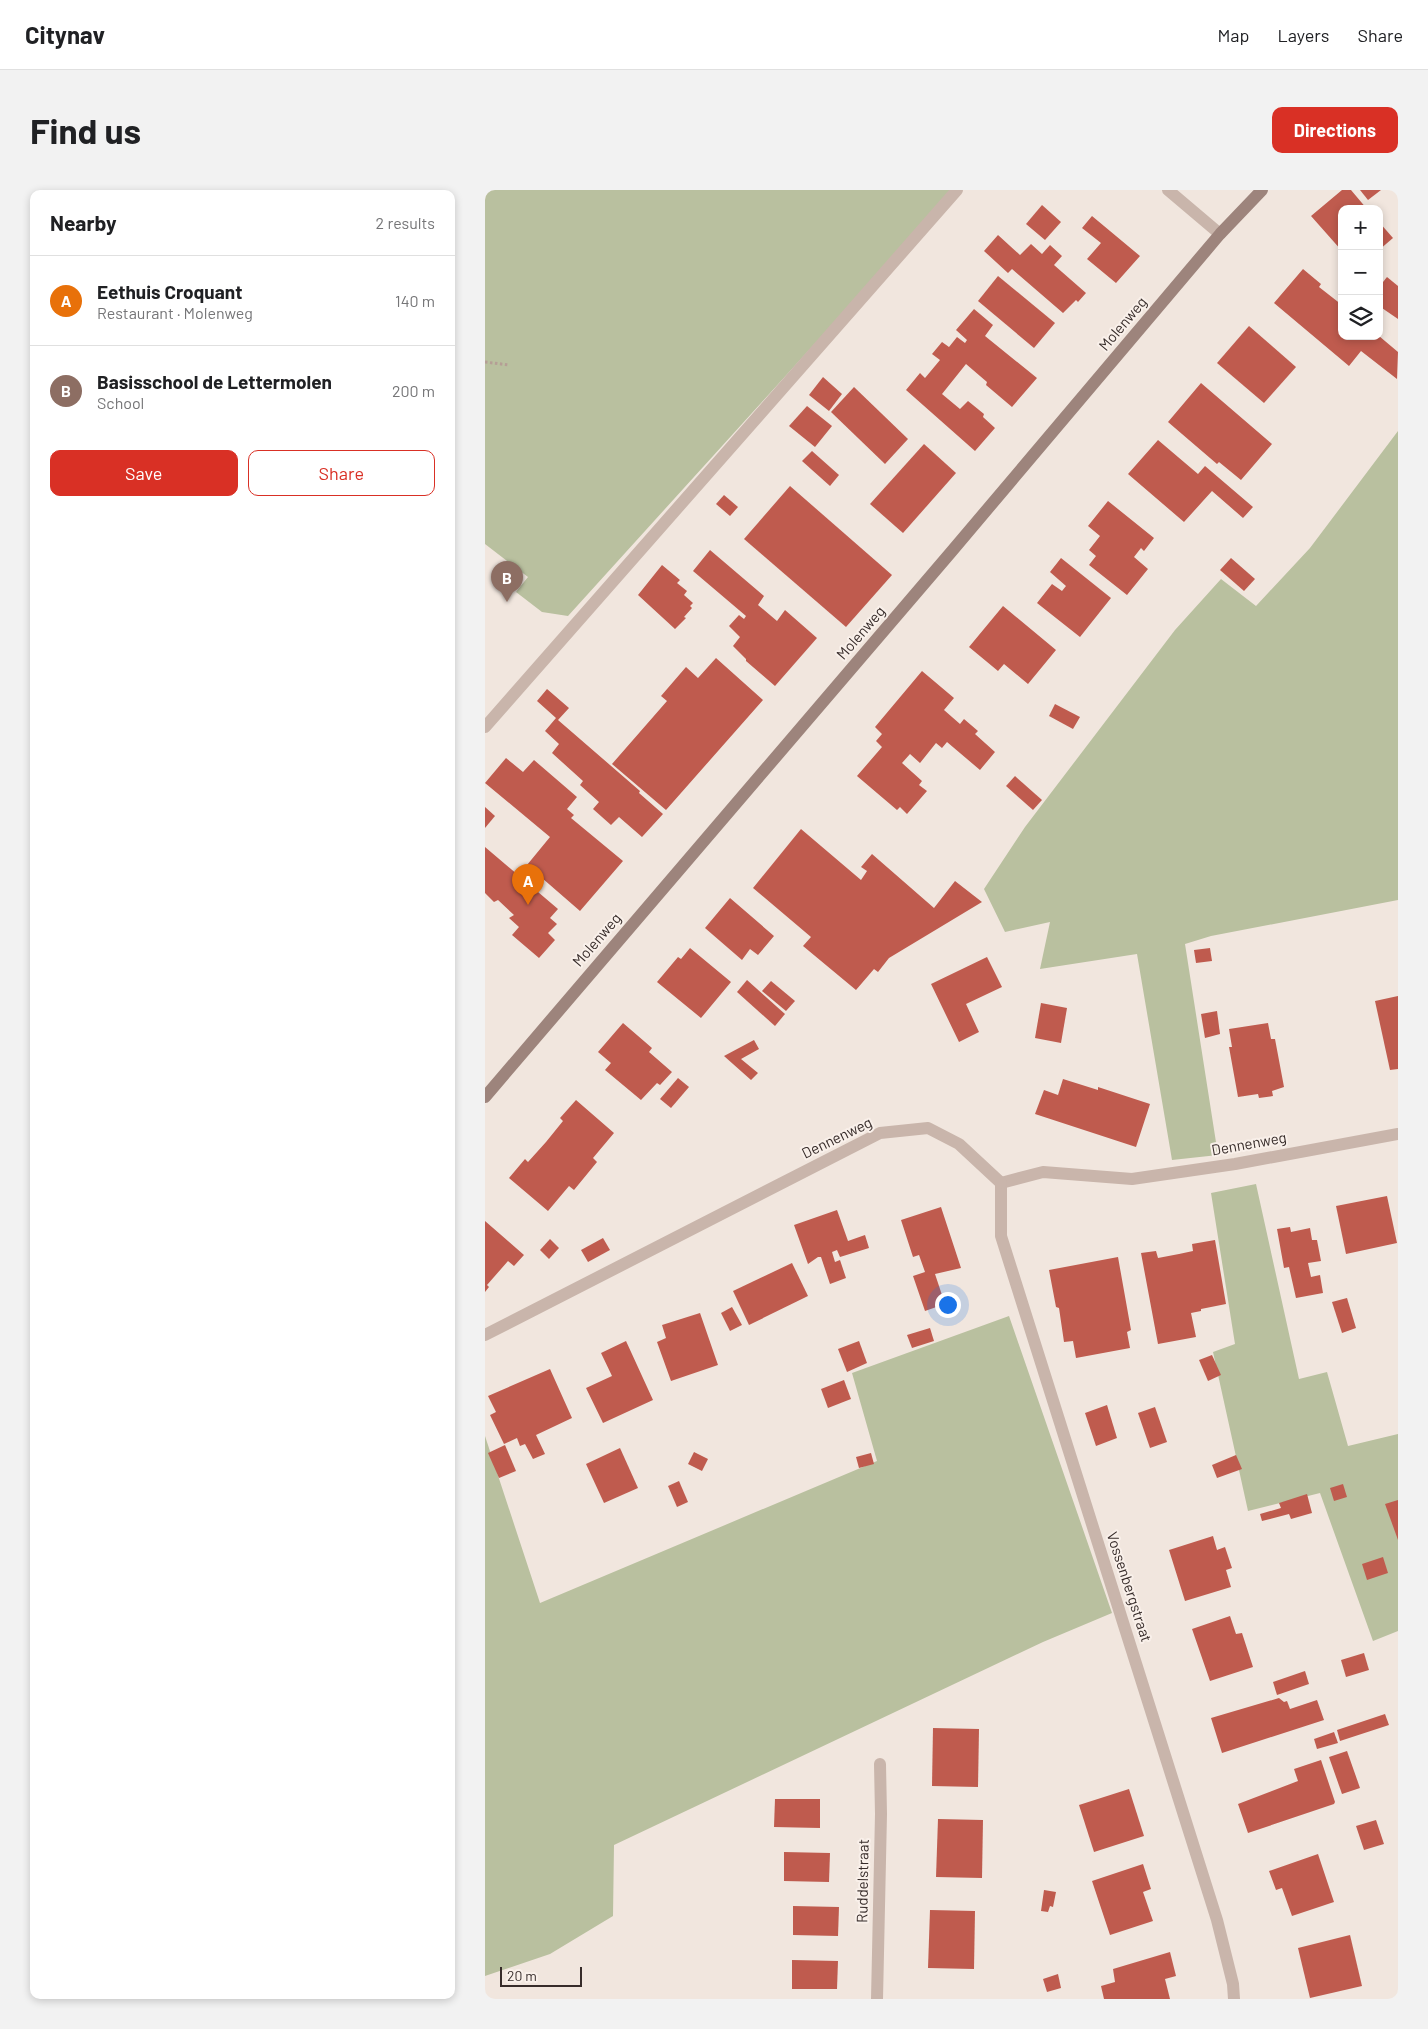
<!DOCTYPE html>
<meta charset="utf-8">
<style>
:root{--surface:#fff;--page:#f2f2f2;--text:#202124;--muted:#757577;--line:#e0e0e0;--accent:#d93025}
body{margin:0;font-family:Barlow,sans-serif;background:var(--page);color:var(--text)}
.controls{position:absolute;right:15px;top:15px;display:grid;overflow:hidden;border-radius:10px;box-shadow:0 2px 8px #0003}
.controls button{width:45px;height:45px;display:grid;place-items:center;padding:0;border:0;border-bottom:1px solid var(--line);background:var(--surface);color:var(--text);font:25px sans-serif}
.scale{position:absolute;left:15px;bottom:12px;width:82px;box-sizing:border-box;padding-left:5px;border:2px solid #372c2a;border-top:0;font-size:14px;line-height:18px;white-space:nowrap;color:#372c2a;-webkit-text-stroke:4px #f9f0ea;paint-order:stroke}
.you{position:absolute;left:462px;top:1114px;width:18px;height:18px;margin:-12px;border:4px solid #fff;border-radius:50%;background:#1a73e8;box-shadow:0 0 0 8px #1a73e833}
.badge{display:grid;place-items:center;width:32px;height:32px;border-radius:50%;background:var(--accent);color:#fff;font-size:16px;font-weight:700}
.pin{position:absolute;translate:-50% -41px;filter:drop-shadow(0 1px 2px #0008)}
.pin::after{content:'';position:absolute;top:26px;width:18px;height:15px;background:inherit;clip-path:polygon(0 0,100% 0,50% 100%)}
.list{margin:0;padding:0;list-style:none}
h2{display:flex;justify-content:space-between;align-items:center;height:65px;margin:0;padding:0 20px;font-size:21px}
h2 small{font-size:16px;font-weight:400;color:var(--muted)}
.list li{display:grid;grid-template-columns:32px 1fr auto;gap:15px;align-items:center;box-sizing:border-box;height:90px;padding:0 20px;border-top:1px solid var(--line)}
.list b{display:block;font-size:19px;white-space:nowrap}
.list p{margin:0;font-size:16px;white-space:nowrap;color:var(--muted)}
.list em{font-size:16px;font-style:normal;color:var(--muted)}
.actions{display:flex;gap:10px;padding:15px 20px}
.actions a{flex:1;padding:11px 0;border:1px solid var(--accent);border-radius:10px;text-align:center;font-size:18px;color:var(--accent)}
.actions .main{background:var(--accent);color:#fff}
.icon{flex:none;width:28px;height:28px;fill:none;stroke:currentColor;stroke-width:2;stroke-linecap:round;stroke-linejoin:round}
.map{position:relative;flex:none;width:913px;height:1809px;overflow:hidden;border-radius:10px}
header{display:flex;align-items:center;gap:30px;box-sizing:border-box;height:70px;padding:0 25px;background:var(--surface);border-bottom:1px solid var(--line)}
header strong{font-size:24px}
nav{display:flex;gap:28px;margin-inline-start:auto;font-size:18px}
.intro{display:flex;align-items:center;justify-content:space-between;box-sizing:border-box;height:120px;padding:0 30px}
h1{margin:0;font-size:35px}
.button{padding:12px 22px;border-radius:10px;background:var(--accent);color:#fff;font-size:18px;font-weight:700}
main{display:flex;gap:30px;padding:0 30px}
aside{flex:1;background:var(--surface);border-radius:10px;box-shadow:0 2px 8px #0003}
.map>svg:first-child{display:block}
</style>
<header>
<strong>Citynav</strong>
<nav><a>Map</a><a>Layers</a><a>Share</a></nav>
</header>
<div class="intro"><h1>Find us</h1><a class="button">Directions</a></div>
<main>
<aside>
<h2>Nearby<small>2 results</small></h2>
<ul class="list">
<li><span class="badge" style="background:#e8710a">A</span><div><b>Eethuis Croquant</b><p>Restaurant · Molenweg</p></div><em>140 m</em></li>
<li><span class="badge" style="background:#8d6e63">B</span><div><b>Basisschool de Lettermolen</b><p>School</p></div><em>200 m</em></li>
</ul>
<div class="actions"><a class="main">Save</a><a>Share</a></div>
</aside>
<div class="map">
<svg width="913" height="1809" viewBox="0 0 913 1809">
<rect width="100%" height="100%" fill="#f1e6de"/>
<g fill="#b9c09f">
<polygon points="0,0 469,0 83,426 57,422 31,402 43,387 0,354"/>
<polygon points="913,241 913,710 726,746 700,754 733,965 687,970 652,764 555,779 565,732 520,742 499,699 540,637 690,440 736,389 771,416 825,358"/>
<polygon points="771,994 814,1189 842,1182 863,1256 913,1244 913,1441 888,1451 835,1303 763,1321 728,1162 750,1154 726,1003"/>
<polygon points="524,1126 627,1423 558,1452 129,1655 128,1726 65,1764 0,1786 0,1246 55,1413 392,1271 367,1183"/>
</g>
<g fill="#bf5b4e">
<polygon points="857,0 866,0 882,19 857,19 857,61 826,26"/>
<polygon points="875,0 896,0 883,10"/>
<polygon points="557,15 576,32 560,50 541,34"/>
<polygon points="607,26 655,66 631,93 602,69 616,53 597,38"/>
<polygon points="894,32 908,48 894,60"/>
<polygon points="513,45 535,65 546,54 557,64 565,55 577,66 569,75 601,103 593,112 591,110 578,123 527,79 523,83 499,61"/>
<polygon points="818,79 836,94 834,97 857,115 857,146 894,146 913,162 912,189 876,161 864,176 789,113"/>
<polygon points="513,86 570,133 549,158 493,111"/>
<polygon points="902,87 913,96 913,129 894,116 894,97"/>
<polygon points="489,119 508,135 500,146 552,188 527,217 501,195 502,192 481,174 457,204 475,219 483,211 499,224 498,227 510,238 490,261 421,200 435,183 440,188 455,170 447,164 457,152 464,157 472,147 480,153 482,150 471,140"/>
<polygon points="764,136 811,177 779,213 732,173"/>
<polygon points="338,187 357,204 344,221 324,205"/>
<polygon points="716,193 787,254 756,290 734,272 732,274 683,232"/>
<polygon points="369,197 423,249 400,274 346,222"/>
<polygon points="322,216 347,236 330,257 304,236"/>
<polygon points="673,250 713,284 720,276 768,317 758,328 727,301 699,332 643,284"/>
<polygon points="439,254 471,283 418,343 385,314"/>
<polygon points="327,261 354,285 345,296 317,271"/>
<polygon points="305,296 407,385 361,437 259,349"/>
<polygon points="239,305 253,317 245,326 231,314"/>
<polygon points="623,311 669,348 659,361 656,358 649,367 663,379 642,405 604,375 611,366 604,360 615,346 603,336"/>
<polygon points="225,360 279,406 273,415 292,431 300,420 332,448 290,496 261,471 261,469 248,456 255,447 244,436 254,425 259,429 261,426 208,381"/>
<polygon points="576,368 626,408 595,447 552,413 567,394 577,401 581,396 565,382"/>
<polygon points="746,368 770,389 759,401 735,380"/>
<polygon points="177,375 195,390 192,393 202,401 199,405 208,413 205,416 207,418 199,427 201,428 190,439 153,405"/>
<polygon points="518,416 571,460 543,494 519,474 513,481 484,457"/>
<polygon points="231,468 278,510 181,620 127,574 182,511 176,506 201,477 213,488"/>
<polygon points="437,481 469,508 459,520 475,534 479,529 493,541 490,544 510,562 495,580 462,552 457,558 451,553 435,573 425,564 417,573 437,591 434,595 442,601 422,624 415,617 412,620 372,586 397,557 391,551 397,544 390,537"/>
<polygon points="62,499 84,518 73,530 155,601 154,603 178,624 157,647 134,627 126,635 108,619 114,612 95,595 98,591 67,563 74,554 60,541 71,528 52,511"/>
<polygon points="570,514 595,527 588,539 564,526"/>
<polygon points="21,568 38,582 49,570 92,607 82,619 89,625 86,628 138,671 95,721 42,675 65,647 0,593"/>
<polygon points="530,586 557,610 548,620 521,596"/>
<polygon points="0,617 10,626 0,638"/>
<polygon points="316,639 376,690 382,681 376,677 387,664 449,718 470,691 497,712 404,768 393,782 389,779 371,800 318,756 326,747 268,698"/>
<polygon points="0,657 73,719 65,728 72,734 63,743 70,750 54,768 27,745 34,737 24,728 29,725 13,710 9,712 0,703"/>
<polygon points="245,708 289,746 273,765 265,759 257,770 220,738"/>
<polygon points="205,758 246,792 216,828 172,792 193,767 196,769"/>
<polygon points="725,758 727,771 711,773 709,760"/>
<polygon points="502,767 517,797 481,814 494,842 474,852 446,794"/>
<polygon points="262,790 300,824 290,836 252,802"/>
<polygon points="286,791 310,811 301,821 277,801"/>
<polygon points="913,806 913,879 905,880 890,811"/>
<polygon points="556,813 582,818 576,853 550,848"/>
<polygon points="732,821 735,844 720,848 716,824"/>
<polygon points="138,833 167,858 164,862 187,882 175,895 172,893 156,910 120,880 126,873 113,862"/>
<polygon points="783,833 786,849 790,849 799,897 787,901 788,906 774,908 773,904 753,907 744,857 747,857 744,839"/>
<polygon points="269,850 274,859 256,869 273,883 266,890 239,866"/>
<polygon points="193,888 204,897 186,918 175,909"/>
<polygon points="578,889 613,900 613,897 665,914 651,957 550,924 559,900 573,905"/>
<polygon points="91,910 129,943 108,968 112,972 89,1000 84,996 63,1021 24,988 40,969 43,972 61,952 78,931 75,928"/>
<polygon points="902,1006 912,1053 861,1064 851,1016"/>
<polygon points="456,1017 476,1078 450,1084 460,1114 440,1121 428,1086 440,1082 434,1065 428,1067 416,1030"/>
<polygon points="352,1020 363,1051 380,1045 384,1058 355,1067 352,1060 347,1062 350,1072 355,1070 361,1088 345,1094 336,1067 333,1067 323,1074 309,1035"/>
<polygon points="0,1031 39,1065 29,1076 23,1071 2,1095 4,1097 0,1102"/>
<polygon points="805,1037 806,1042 825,1038 827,1050 832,1050 836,1071 823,1073 826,1087 835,1085 838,1103 811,1108 804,1077 799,1078 792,1039"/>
<polygon points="118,1048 125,1060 103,1072 96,1060"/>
<polygon points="65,1049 74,1058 64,1069 55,1060"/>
<polygon points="730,1050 741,1114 716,1119 716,1121 706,1123 711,1147 673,1154 656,1063 671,1061 673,1068 694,1064 708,1061 707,1054"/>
<polygon points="633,1067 646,1140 642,1142 645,1158 591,1168 588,1151 579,1152 574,1118 571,1117 564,1080"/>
<polygon points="307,1073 323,1106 264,1135 248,1101"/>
<polygon points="862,1108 871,1138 857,1143 847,1112"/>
<polygon points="247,1117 257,1135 245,1141 236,1123"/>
<polygon points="215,1123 233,1175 186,1191 172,1152 181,1148 177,1135"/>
<polygon points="445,1138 449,1151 427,1158 422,1145"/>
<polygon points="141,1151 168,1210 118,1233 101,1198 127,1186 116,1163"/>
<polygon points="374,1151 382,1173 362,1182 353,1159"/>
<polygon points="727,1165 736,1185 723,1191 714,1170"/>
<polygon points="65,1179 87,1228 51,1245 60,1264 48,1269 40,1254 35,1256 32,1248 19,1254 5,1225 11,1222 3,1206"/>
<polygon points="359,1190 366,1209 343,1218 336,1199"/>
<polygon points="622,1215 632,1248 611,1256 600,1223"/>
<polygon points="670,1217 682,1252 665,1258 653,1223"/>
<polygon points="20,1255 31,1281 14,1288 3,1263"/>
<polygon points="135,1258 153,1298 119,1313 101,1274"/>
<polygon points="209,1262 223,1269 217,1281 203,1274"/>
<polygon points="386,1263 389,1274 374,1278 371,1267"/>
<polygon points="751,1265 757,1279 732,1288 727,1275"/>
<polygon points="194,1291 203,1312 192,1317 183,1296"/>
<polygon points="858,1294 862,1307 849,1311 845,1298"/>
<polygon points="822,1304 827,1323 806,1329 804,1324 777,1331 775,1324 796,1318 794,1313"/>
<polygon points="913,1310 913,1350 900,1314"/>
<polygon points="728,1346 732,1360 740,1357 747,1378 741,1380 746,1397 700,1411 684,1360"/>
<polygon points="898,1367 903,1383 882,1390 877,1374"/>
<polygon points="745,1426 751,1444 757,1443 768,1477 725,1491 707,1439"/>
<polygon points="879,1463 884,1480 861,1487 856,1470"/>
<polygon points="820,1481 824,1494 792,1505 788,1492"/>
<polygon points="794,1508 799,1512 802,1511 805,1519 832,1510 839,1530 737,1563 726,1528"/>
<polygon points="900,1524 904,1535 855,1551 852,1540"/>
<polygon points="448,1538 494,1539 493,1597 447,1596"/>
<polygon points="849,1542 853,1553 832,1559 829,1549"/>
<polygon points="862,1561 875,1598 857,1604 844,1567"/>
<polygon points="836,1570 850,1612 849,1614 763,1643 753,1614 813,1591 809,1579"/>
<polygon points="644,1599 659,1646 609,1662 594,1615"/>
<polygon points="290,1609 335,1609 335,1638 289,1637"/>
<polygon points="453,1629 498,1630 497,1688 451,1687"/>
<polygon points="891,1630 899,1654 879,1660 871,1636"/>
<polygon points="299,1662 345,1663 344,1692 299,1691"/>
<polygon points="833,1664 849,1712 807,1726 797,1698 791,1700 784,1681"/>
<polygon points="658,1674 666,1699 658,1702 668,1731 625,1745 607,1691"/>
<polygon points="559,1700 571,1702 568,1717 565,1716 563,1722 556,1721"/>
<polygon points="308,1716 354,1717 353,1746 308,1745"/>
<polygon points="445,1720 490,1721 489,1779 443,1778"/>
<polygon points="865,1745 877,1796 825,1808 813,1758"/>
<polygon points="685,1762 691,1786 680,1789 685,1809 619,1809 616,1796 630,1792 628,1779"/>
<polygon points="307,1770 353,1771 352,1799 307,1799"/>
<polygon points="573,1784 576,1798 562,1802 558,1789"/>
</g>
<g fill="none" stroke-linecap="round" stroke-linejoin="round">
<polyline stroke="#b59e95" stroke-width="3" stroke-dasharray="2.5 2.5" stroke-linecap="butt" points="0,172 24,175"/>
<polyline stroke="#c9b5ab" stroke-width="12" points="0,537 472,0"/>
<g stroke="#c9b5ab" stroke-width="12">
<polyline points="683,0 735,44"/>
<polyline points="516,993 516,1046 732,1730 748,1794 749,1809"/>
<polyline points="516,993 558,982 647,989 750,974 913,944"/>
<polyline points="0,1145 395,943 443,938 474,954 516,993"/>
<polyline points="392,1809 396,1624 395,1574"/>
</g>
<polyline stroke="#9d847c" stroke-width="12" points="0,907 467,361 735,44 777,0"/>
</g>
<g text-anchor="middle" stroke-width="4" stroke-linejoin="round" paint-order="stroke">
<g font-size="15" fill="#372c2a" stroke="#f9f0ea">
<text transform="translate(638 134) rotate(-50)" y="5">Molenweg</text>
<text transform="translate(376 443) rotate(-49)" y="5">Molenweg</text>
<text transform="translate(112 750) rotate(-49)" y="5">Molenweg</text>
<text transform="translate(352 948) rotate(-26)" y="5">Dennenweg</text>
<text transform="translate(764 954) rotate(-10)" y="5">Dennenweg</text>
<text transform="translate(644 1397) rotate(72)" y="5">Vossenbergstraat</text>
<text transform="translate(378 1691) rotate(-89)" y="5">Ruddelstraat</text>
</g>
</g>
</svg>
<div class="controls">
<button>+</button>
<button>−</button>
<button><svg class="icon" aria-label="layers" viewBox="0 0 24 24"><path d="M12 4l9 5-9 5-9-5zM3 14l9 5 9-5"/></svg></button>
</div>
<div class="scale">20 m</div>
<div class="you"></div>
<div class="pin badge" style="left:43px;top:715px;background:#e8710a">A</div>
<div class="pin badge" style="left:22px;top:412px;background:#8d6e63">B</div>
</div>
</main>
